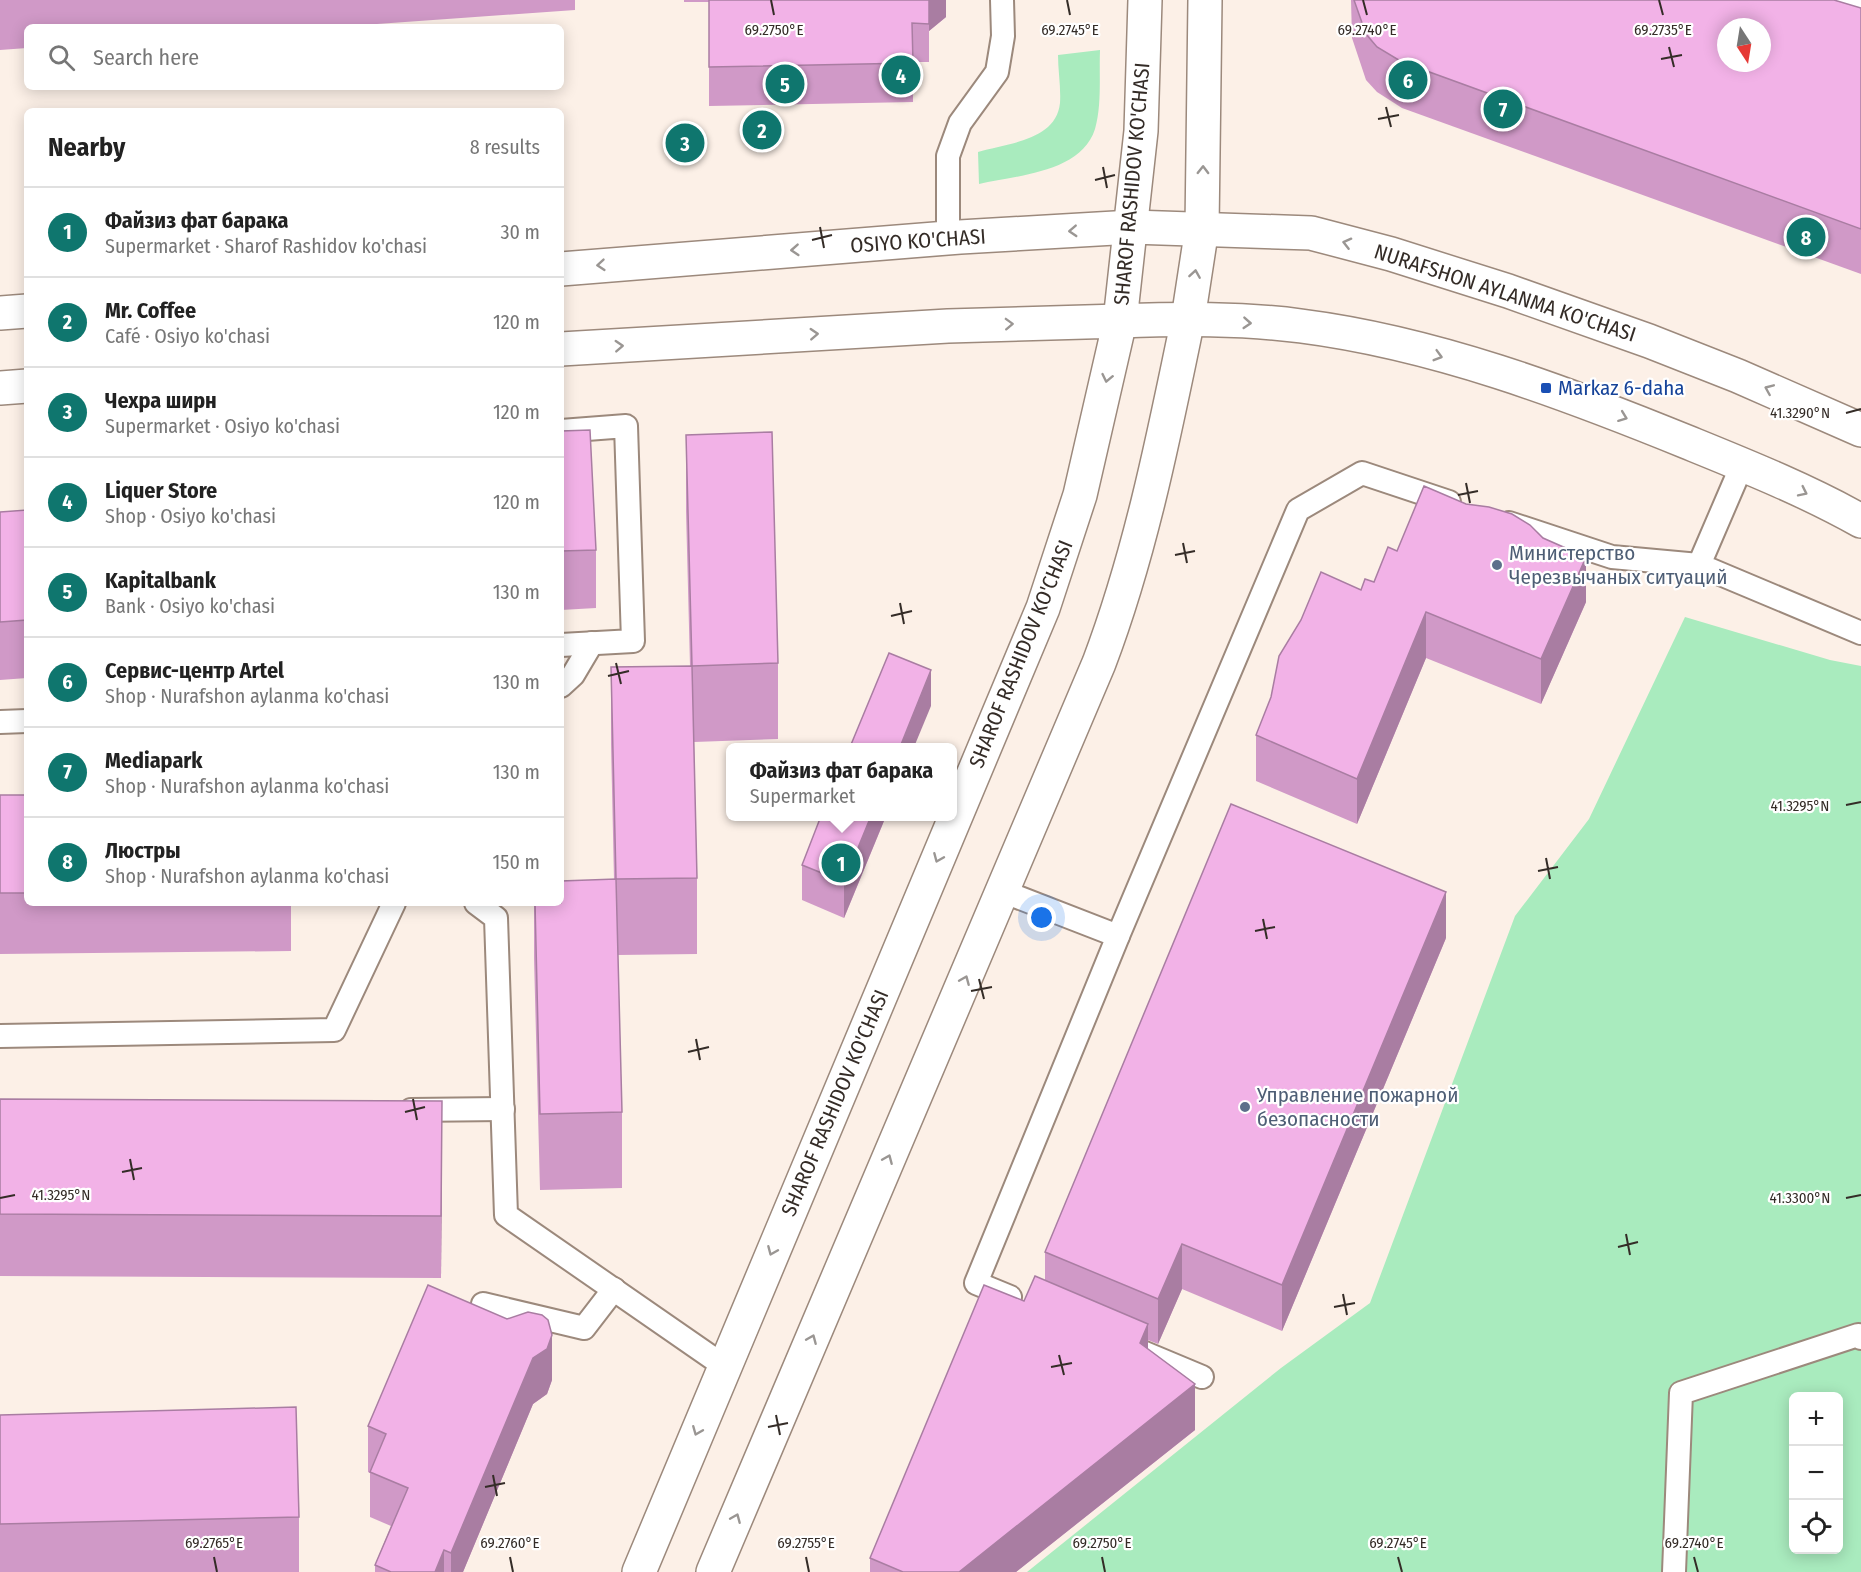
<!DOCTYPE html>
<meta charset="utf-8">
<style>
:root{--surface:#fff;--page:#f2f2f2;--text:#222;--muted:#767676;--line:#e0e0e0;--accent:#0f766e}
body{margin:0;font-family:"Fira Sans Condensed",sans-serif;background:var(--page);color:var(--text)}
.controls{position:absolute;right:18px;bottom:18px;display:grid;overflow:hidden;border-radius:9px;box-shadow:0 3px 15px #0003}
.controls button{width:54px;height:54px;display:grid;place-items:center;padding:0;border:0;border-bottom:2px solid var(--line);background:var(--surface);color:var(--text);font:30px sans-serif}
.compass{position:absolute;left:1717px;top:18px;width:54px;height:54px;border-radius:50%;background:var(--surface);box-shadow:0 3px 15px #0003;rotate:168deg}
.you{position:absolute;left:1042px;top:918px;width:21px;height:21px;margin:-15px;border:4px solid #fff;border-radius:50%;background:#1a73e8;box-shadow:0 0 0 9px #1a73e833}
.badge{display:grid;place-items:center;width:39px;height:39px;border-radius:50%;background:var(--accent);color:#fff;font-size:20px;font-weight:700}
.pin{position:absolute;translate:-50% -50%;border:3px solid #fff;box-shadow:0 2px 6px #0006}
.popup{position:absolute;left:726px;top:743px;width:231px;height:78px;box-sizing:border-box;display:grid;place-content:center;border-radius:9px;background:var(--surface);filter:drop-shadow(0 2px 4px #0005);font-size:20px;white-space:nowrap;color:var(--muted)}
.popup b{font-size:22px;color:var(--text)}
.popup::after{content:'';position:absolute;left:50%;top:100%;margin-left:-12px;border:12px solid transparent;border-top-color:var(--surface)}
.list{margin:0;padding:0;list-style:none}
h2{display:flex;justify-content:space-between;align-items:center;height:78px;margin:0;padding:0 24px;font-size:26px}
h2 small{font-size:20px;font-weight:400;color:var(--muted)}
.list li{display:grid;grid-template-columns:39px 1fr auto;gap:18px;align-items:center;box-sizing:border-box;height:90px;padding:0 24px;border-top:2px solid var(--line)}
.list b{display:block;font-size:22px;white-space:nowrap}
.list p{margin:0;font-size:20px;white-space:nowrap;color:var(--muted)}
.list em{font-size:20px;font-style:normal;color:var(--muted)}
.icon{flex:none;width:33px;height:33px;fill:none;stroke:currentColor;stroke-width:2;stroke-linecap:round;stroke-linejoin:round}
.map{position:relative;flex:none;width:1861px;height:1572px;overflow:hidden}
.search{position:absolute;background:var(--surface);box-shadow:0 3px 15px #0003;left:24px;top:24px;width:540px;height:66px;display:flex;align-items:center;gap:15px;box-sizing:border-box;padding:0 21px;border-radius:9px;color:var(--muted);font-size:22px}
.panel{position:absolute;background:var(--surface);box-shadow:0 3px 15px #0003;left:24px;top:108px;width:540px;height:798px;border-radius:9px}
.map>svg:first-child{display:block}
</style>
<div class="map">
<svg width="1861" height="1572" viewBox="0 0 1861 1572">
<rect width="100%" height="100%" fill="#fcf0e7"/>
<g fill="#a9ebbe" fill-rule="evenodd">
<path d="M1100,50C1099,75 1102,105 1095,129C1081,173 1017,175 979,184L978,152C1007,143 1056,141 1060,103C1061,87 1058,71 1058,55Z"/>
<path d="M1685,617L1830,660L1861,666V1572H1027L1281,1368L1370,1303L1515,916L1589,819ZM1794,1396H1838V1550H1794Z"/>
</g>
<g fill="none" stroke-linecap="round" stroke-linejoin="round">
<g stroke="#9c897c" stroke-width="26">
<g id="lane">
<polyline points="1838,0 1861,9"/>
<polyline points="948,238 948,156 960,123 997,72 1003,36 1002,0"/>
<polyline points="561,431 626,426 633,641 561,645"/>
<polyline points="1742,465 1699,565 1861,633"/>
<polyline points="1509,523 1612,557 1699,565"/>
<polyline points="561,686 573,675 592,643"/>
<polyline points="0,722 27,721"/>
<polyline points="1002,891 1118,936 976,1283 1010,1297"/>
<polyline points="476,903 496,918 506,1215 724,1366"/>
<polyline points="1118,936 1298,510 1362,473 1449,502"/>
<polyline points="0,1036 334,1030 394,903"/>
<polyline points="411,1110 503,1109"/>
<polyline points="483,1304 584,1328 614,1289"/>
<polyline points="1135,1349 1202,1377"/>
<polyline points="1674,1572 1681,1393 1858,1335 1861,1338"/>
</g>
</g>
<g stroke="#9c897c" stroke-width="36">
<g id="secondary">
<polyline points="561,269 960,237 1132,227"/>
<polyline points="0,313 27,311"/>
<polyline points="561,349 948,326 1120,321 1080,495 1043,608 639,1572"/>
<polyline points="0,388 27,386"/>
<path d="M713,1572L1099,663C1141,552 1164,435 1188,319"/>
</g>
</g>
<g stroke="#9c897c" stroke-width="36">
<g id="primary">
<path d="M1145,0L1141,131L1120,321C1180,319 1241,318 1301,326C1434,343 1564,392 1687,442C1746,466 1806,490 1861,521"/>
<polyline points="1132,227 1311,233 1391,254 1508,291 1649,341 1738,376 1861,430"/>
<polyline points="1188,319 1202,228 1205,0"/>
</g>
</g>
<use href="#lane" stroke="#fff" stroke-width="22"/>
<use href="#secondary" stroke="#fff" stroke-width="33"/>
<use href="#primary" stroke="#fff" stroke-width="33"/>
</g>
<g fill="#d099c7">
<polygon points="0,0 575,0 575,10 335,27 27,27 27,48 0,50"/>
<polygon points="684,0 946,0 946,17 929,31 929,62 913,62 913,102 709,106 709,2 684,2"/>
<polygon points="1351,0 1834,0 1861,8 1861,274 1402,108 1377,92 1366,80 1352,38"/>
<polygon points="561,431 596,550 596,608 561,610"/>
<polygon points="686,435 778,663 778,739 694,742 697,878 697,954 618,955 622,1112 622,1188 540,1190 534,958 534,903 561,903 614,879 611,744 611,667 690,666 686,511"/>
<polygon points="27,510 27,678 0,680 0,512"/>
<polygon points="1397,551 1586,602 1541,704 1426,658 1357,824 1256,781 1256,735 1361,590 1374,582"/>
<polygon points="0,795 27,795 27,903 291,903 291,951 0,954"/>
<polygon points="821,816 886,816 844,918 802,900 802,865"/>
<polygon points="1446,938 1282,1331 1182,1289 1158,1344 1148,1340 1148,1349 1195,1430 1016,1572 870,1572 870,1558 1024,1301 1045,1281 1045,1252"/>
<polygon points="0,1099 442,1163 441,1278 0,1276"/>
<polygon points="552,1380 547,1394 533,1404 463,1572 375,1572 375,1565 391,1526 370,1517 370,1473 368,1472 368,1426"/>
<polygon points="0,1415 299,1517 299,1572 0,1572"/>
</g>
<g fill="#a97da2">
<polygon points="929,0 946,0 946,17 929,31"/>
<polygon points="1586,557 1586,602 1541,704 1541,659"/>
<polygon points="1426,612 1426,658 1357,824 1357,779"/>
<polygon points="931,670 931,706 914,747 900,747"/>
<polygon points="871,816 886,816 844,918 844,882"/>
<polygon points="1446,892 1446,938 1282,1331 1282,1285"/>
<polygon points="442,1101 442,1163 441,1278 441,1216"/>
<polygon points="1182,1244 1182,1289 1158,1344 1158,1299"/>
<polygon points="1148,1324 1148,1369 1140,1343"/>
<polygon points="552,1335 552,1380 547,1394 533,1404 463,1572 451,1572 451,1553 533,1358"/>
<polygon points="1195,1384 1195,1430 1016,1572 959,1572"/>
<polygon points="444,1550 444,1572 435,1572"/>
</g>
<g fill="#f2b2e7" stroke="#a97da2" stroke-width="1.5" fill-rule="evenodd">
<polygon points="709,0 929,0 929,24 912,23 913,63 709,67"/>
<path d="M1354,0H1834L1861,8V229L1402,62L1377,47L1366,34ZM1726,27H1762V63H1726Z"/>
<polygon points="590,430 596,550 561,551 561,431"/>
<polygon points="772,432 778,663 692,666 686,435"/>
<polygon points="1424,486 1466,504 1489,507 1512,514 1530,525 1543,538 1586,557 1541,659 1426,612 1357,779 1256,735 1271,697 1279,656 1301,620 1321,572 1361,590 1365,579 1374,582 1388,547 1397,551"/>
<polygon points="27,510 27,620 0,622 0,512"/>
<polygon points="889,653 931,670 900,747 850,747"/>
<polygon points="692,666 697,878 616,879 611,667"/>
<rect x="0" y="795" width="27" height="98"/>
<polygon points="1231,804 1446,892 1282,1285 1182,1244 1158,1299 1045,1252"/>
<polygon points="821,816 871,816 844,882 802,865"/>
<polygon points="616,879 622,1112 540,1114 535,903 561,903 561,881"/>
<polygon points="0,1099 442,1101 441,1216 0,1214"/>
<polygon points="1035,1276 1148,1324 1140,1343 1195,1384 959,1572 903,1572 870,1558 984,1285 1024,1301"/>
<polygon points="428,1285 507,1319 528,1312 542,1315 548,1320 552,1335 547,1349 533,1358 451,1553 444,1550 435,1572 391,1572 375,1565 408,1488 370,1472 386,1434 368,1426"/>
<polygon points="296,1407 299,1517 0,1524 0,1415"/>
</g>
<defs><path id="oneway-chevron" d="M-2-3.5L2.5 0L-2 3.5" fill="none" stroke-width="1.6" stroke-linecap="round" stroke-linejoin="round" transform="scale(1.5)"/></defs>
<g stroke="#9a9693">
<use href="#oneway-chevron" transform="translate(1203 170) rotate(-89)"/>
<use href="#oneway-chevron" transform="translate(1073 231) rotate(177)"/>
<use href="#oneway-chevron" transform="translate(1347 243) rotate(-166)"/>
<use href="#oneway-chevron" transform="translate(795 250) rotate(176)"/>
<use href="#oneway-chevron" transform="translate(601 265) rotate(175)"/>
<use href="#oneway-chevron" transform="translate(1195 274) rotate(-81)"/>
<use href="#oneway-chevron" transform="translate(1247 323) rotate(4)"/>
<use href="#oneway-chevron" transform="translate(1009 324) rotate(-2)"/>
<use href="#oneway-chevron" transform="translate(814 334) rotate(-3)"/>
<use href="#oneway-chevron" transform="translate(619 346) rotate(-3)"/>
<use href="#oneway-chevron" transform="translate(1438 356) rotate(16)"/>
<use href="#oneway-chevron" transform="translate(1107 378) rotate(102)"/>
<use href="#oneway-chevron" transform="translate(1769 389) rotate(-157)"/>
<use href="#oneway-chevron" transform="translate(1623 417) rotate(21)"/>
<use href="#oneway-chevron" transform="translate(1803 492) rotate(26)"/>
<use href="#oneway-chevron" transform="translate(938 858) rotate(113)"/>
<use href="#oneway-chevron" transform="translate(965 980) rotate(-67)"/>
<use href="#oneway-chevron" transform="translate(888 1159) rotate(-67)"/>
<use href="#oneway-chevron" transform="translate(772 1251) rotate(113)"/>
<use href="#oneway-chevron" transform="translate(812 1339) rotate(-67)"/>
<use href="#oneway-chevron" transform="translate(697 1431) rotate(112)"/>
<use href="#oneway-chevron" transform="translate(736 1518) rotate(-67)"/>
</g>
<path fill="none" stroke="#342c27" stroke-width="2" d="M771,0L774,15M1067,0L1070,15M1363,0L1367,15M1659,0L1663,15M1669,47L1674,67M1661,59L1682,55M1386,107L1391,127M1378,119L1399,115M1103,167L1107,188M1095,180L1115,175M820,227L824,248M812,240L832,235M1846,413L1861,409M1466,483L1470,503M1458,495L1478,491M1183,543L1187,563M1175,555L1195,551M900,603L904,624M891,616L912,611M616,663L621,684M608,676L629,671M1846,805L1861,802M1546,858L1550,879M1538,871L1558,867M1263,919L1267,939M1255,931L1275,927M979,979L984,999M971,991L992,987M696,1039L700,1060M688,1052L709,1047M413,1099L417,1120M405,1112L425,1107M130,1159L134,1180M122,1172L142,1168M0,1198L15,1195M1846,1198L1861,1195M1626,1234L1630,1255M1618,1247L1638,1242M1343,1294L1347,1315M1334,1307L1355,1303M1059,1355L1064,1375M1051,1367L1072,1363M776,1415L780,1435M768,1427L788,1423M493,1475L497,1496M485,1487L505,1483M214,1557L217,1572M510,1557L513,1572M806,1557L809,1572M1102,1557L1105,1572M1398,1557L1402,1572M1694,1557L1698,1572"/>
<rect fill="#1a4fb4" stroke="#fff" stroke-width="2" x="1540" y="382" width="12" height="12" rx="3"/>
<g fill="#5c6f8a" stroke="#fff" stroke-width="2">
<circle cx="1497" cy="565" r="6"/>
<circle cx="1245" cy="1107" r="6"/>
</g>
<g text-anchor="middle" stroke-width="4.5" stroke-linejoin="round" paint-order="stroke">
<g font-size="21" fill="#342c27" stroke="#fff">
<text transform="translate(1132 184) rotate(-85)" y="7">SHAROF RASHIDOV KO'CHASI</text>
<text transform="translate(918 241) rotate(-4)" y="7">OSIYO KO'CHASI</text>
<text transform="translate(1505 293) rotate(18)" y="7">NURAFSHON AYLANMA KO'CHASI</text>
<text transform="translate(1021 654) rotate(-68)" y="7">SHAROF RASHIDOV KO'CHASI</text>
<text transform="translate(835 1103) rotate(-67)" y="7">SHAROF RASHIDOV KO'CHASI</text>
</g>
<g font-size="21" fill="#164399" stroke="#fff" text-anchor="start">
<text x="1558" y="395">Markaz 6-daha</text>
</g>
<g font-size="21" fill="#4e5e75" stroke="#fff" text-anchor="start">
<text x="1509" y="560">Министерство<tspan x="1509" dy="24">Черезвычаных ситуаций</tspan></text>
<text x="1257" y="1102">Управление пожарной<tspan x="1257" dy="24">безопасности</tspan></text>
</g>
</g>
<g font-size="15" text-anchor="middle" fill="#342c27" stroke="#fff" stroke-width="4.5" stroke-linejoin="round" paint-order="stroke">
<text x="774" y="35">69.2750°E</text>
<text x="1070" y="35">69.2745°E</text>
<text x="1367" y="35">69.2740°E</text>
<text x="1663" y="35">69.2735°E</text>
<text x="1800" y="418">41.3290°N</text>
<text x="1800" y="811">41.3295°N</text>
<text x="61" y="1200">41.3295°N</text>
<text x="1800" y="1203">41.3300°N</text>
<text x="214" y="1548">69.2765°E</text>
<text x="510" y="1548">69.2760°E</text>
<text x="806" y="1548">69.2755°E</text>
<text x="1102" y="1548">69.2750°E</text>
<text x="1398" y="1548">69.2745°E</text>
<text x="1694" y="1548">69.2740°E</text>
</g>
</svg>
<div class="controls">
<button>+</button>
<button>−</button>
<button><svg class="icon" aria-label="locate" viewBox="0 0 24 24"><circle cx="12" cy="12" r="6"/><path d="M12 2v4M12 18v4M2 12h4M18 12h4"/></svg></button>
</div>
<svg class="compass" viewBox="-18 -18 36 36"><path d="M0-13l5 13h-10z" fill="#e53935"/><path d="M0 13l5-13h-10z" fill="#767676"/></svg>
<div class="you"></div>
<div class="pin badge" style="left:841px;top:863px">1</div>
<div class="popup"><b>Файзиз фат барака</b>Supermarket</div>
<div class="pin badge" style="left:762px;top:130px">2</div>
<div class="pin badge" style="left:685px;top:143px">3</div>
<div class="pin badge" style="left:901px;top:75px">4</div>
<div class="pin badge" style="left:785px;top:84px">5</div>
<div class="pin badge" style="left:1408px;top:80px">6</div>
<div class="pin badge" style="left:1503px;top:109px">7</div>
<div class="pin badge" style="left:1806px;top:237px">8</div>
<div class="search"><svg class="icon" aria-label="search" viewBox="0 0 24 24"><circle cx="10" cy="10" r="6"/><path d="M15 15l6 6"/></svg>Search here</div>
<section class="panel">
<h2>Nearby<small>8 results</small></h2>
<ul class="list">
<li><span class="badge">1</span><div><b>Файзиз фат барака</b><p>Supermarket · Sharof Rashidov ko'chasi</p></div><em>30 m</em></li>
<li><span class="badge">2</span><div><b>Mr. Coffee</b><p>Café · Osiyo ko'chasi</p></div><em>120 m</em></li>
<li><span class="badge">3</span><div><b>Чехра ширн</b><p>Supermarket · Osiyo ko'chasi</p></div><em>120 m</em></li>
<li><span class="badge">4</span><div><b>Liquer Store</b><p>Shop · Osiyo ko'chasi</p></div><em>120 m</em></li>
<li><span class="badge">5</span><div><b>Kapitalbank</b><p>Bank · Osiyo ko'chasi</p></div><em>130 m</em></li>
<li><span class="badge">6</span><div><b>Сервис-центр Artel</b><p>Shop · Nurafshon aylanma ko'chasi</p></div><em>130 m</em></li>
<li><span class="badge">7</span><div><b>Mediapark</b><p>Shop · Nurafshon aylanma ko'chasi</p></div><em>130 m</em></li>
<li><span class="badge">8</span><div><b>Люстры</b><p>Shop · Nurafshon aylanma ko'chasi</p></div><em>150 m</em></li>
</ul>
</section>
</div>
